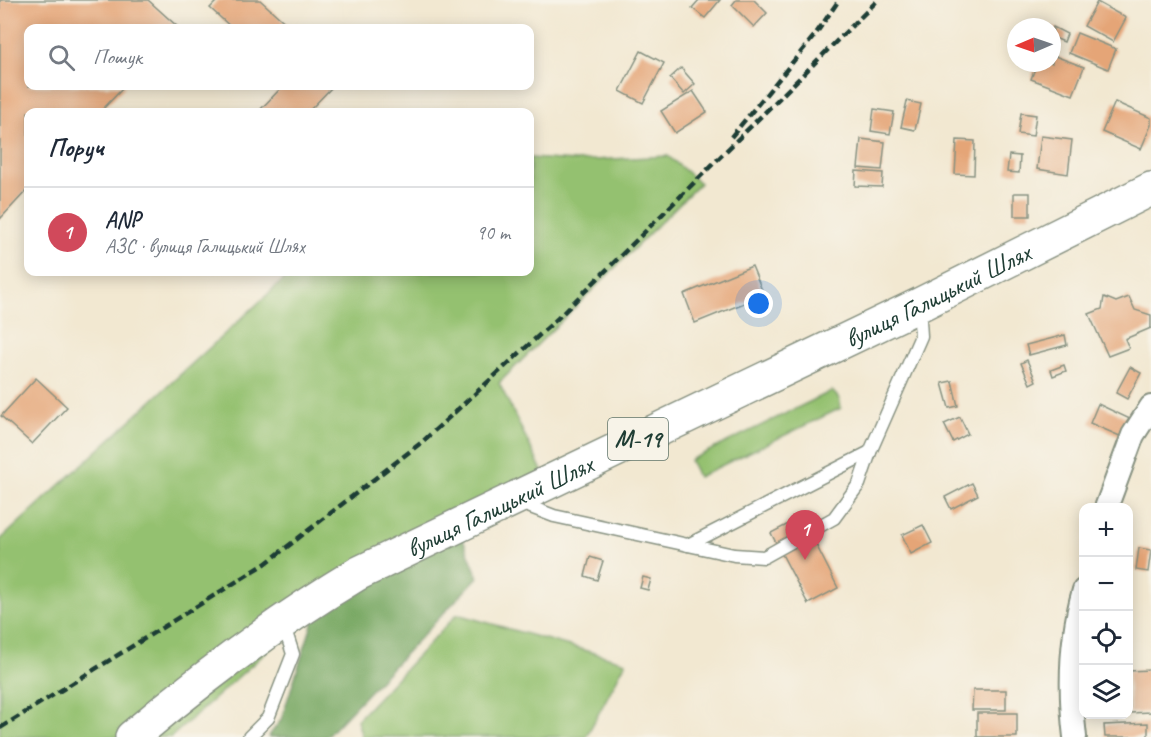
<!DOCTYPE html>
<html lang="uk">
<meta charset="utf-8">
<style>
:root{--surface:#fff;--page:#f6f6f7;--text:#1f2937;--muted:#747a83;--line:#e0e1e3;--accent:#d1495b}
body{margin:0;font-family:Caveat,sans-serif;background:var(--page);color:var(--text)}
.controls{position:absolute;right:18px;bottom:18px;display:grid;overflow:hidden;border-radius:12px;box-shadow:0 3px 15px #0003}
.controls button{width:54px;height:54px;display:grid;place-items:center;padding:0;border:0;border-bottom:2px solid var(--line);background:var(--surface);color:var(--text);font:30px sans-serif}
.compass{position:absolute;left:1007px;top:18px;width:54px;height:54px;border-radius:50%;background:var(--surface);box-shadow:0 3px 15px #0003;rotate:268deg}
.you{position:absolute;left:759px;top:304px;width:21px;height:21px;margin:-15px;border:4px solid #fff;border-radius:50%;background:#1a73e8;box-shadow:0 0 0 9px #1a73e833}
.badge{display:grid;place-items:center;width:39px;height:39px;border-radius:50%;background:var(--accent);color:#fff;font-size:20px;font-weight:700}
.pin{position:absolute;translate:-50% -50px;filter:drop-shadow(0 2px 3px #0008)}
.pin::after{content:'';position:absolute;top:32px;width:21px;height:18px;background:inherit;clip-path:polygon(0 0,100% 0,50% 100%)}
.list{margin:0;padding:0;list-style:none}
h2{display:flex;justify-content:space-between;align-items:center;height:78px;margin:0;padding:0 24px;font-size:26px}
h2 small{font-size:20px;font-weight:400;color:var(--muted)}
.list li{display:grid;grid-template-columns:39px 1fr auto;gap:18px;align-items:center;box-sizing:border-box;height:90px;padding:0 24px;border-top:2px solid var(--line)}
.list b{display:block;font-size:22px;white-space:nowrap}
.list p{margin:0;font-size:20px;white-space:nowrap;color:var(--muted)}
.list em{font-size:20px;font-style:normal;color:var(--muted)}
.icon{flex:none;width:33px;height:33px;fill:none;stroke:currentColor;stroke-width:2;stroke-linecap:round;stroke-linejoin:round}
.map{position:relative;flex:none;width:1151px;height:737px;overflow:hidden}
.search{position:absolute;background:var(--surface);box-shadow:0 3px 15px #0003;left:24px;top:24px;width:510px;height:66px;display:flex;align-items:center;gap:15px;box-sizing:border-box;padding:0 21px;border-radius:12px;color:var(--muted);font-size:22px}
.panel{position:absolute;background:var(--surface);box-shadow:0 3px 15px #0003;left:24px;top:108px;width:510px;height:168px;border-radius:12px}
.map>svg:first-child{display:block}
</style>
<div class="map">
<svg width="1151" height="737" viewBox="0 0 1151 737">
<rect width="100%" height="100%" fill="#f7f3e8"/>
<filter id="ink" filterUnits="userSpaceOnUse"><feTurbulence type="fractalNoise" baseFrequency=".0167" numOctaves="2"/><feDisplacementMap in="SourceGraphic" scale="12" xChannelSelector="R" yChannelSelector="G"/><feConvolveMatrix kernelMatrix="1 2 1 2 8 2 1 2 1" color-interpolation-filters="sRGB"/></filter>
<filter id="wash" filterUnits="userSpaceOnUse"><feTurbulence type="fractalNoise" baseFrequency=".008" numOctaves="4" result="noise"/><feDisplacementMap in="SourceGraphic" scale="24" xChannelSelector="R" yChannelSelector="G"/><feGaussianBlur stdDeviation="1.35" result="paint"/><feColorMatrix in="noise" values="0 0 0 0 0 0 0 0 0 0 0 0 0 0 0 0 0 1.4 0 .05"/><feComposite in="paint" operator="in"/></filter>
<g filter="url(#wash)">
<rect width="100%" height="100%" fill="#f2e8d1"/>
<g fill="#94c170" stroke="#5a7f52" stroke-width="1.5">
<polygon points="668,156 700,183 499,383 548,483 318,606 171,737 0,737 0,540 292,272 530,272 530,158 576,161"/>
<polygon points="832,391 839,398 841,408 698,477 690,460"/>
<polygon points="457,614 626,662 586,737 362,737 357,720"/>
</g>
<polygon fill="#77a762" stroke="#4b724b" stroke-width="1.5" points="459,529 478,577 326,737 268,737 281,720 318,606"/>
<g id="blocks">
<g fill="#e5a577">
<polygon points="0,0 148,0 179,28 28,28 28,86 125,86 100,112 28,112 28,189 0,219"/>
<polygon points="218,0 260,0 291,28 232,28 210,8"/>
<polygon points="699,0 720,0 705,18 692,8"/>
<polygon points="736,0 754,0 767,13 754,27 732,5"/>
<polygon points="1097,2 1126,18 1113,42 1084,26"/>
<polygon points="1053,27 1067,34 1064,42 1052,37"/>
<polygon points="1077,33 1116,49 1108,69 1069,53"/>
<polygon points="641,51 664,63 643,103 620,91"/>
<polygon points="1052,55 1084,67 1073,95 1031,79 1037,63 1052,63"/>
<polygon points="681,68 695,84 684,94 670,78"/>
<polygon points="283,86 333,86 308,112 258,112"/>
<polygon points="693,91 707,112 675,133 661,111"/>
<polygon points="907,101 921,104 915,130 901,127"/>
<polygon points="1115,102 1151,118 1151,125 1141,149 1102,132"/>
<polygon points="874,109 894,112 890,134 871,131"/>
<polygon points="1021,113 1036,115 1033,136 1018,134"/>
<polygon points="1041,136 1072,140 1068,174 1037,169"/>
<polygon points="861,139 885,142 882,170 858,168"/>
<polygon points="957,140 975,141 974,175 955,174"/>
<polygon points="1009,155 1020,156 1019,173 1007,172"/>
<polygon points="856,171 883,173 882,187 855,186"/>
<rect x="1014" y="193" width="16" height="23"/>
<polygon points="752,266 764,295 695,323 684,294"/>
<polygon points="1104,297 1116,302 1129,297 1135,310 1151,315 1151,328 1125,339 1129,348 1108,356 1089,314 1102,309"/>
<polygon points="1065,335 1067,345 1029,355 1026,345"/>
<polygon points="1027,360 1036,381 1030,384 1021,363"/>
<polygon points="1064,365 1066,371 1053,376 1051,370"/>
<polygon points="1130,367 1141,373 1127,399 1116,393"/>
<polygon points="36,378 67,407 32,444 1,416"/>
<polygon points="952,381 958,406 949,408 942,383"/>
<polygon points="1098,404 1130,419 1122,437 1090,423"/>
<polygon points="960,417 968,434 953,442 944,424"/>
<polygon points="972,483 978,495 951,509 945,497"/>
<polygon points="802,517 838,588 808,604 771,533"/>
<polygon points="923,525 932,543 911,554 902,535"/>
<polygon points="1139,548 1151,550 1148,572 1136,570"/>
<polygon points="590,557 603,561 597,580 585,576"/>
<polygon points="643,577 651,579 648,590 640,588"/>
<polygon points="1151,670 1151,712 1130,713 1128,671"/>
<polygon points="973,690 1006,690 1006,710 972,710"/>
<rect x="977" y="713" width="40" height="24"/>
<polygon points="1148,723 1148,737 1105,737 1104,725"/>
</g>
</g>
</g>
<g filter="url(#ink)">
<use href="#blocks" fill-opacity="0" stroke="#889282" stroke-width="1.5"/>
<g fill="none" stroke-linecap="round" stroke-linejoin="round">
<g stroke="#889282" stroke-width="15">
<g id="lane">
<polyline points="520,503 554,516 688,545 870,452 921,336 919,306"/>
<polyline points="688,545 734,555 764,557 834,518 859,484 870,452"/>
<polyline points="249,737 268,718 293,654 283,623"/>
</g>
</g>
<g stroke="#889282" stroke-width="26">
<g id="street">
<polyline points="1106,508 1133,435 1151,407"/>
<path d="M1075,737C1069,687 1070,639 1084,590"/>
</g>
</g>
<g stroke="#889282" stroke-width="36">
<g id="highway">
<path id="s1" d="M132,737C203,677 277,622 357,574L919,305L1151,189"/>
</g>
</g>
<use href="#lane" stroke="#fff" stroke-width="12"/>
<use href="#street" stroke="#fff" stroke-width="22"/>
<use href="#highway" stroke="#fff" stroke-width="33"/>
<g stroke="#1f3d34" stroke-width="4.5" stroke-dasharray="9 4.5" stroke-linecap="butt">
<polyline points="731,137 815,35 839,0"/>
<polyline points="0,728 265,564 422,442 557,319 878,0"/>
</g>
</g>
</g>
<g text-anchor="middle" stroke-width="5" stroke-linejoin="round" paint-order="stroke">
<rect fill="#f7f3e8" stroke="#60746a" stroke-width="1.5" x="608" y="418" width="60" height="42" rx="4.5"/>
<g font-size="24" font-weight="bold" fill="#1f3d34">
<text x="638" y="447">М-19</text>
</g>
<g font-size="26" fill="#1f3d34" stroke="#f7f3e8">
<text dy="9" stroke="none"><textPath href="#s1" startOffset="922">вулиця Галицький Шлях</textPath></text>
<text dy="9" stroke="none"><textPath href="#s1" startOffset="436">вулиця Галицький Шлях</textPath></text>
</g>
</g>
</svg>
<div class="controls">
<button>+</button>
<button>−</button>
<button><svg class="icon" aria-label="locate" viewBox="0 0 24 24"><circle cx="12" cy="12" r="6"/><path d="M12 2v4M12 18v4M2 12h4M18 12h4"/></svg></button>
<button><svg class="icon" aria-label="layers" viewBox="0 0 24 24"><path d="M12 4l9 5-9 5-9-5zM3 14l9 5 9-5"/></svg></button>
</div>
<svg class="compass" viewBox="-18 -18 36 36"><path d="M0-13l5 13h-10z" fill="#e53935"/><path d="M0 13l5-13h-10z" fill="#747a83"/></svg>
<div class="you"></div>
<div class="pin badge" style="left:805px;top:560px">1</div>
<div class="search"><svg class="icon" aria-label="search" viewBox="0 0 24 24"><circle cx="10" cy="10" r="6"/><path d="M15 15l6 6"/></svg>Пошук</div>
<section class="panel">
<h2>Поруч<small></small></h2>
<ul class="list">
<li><span class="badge">1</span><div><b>ANP</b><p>АЗС · вулиця Галицький Шлях</p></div><em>90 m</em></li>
</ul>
</section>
</div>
